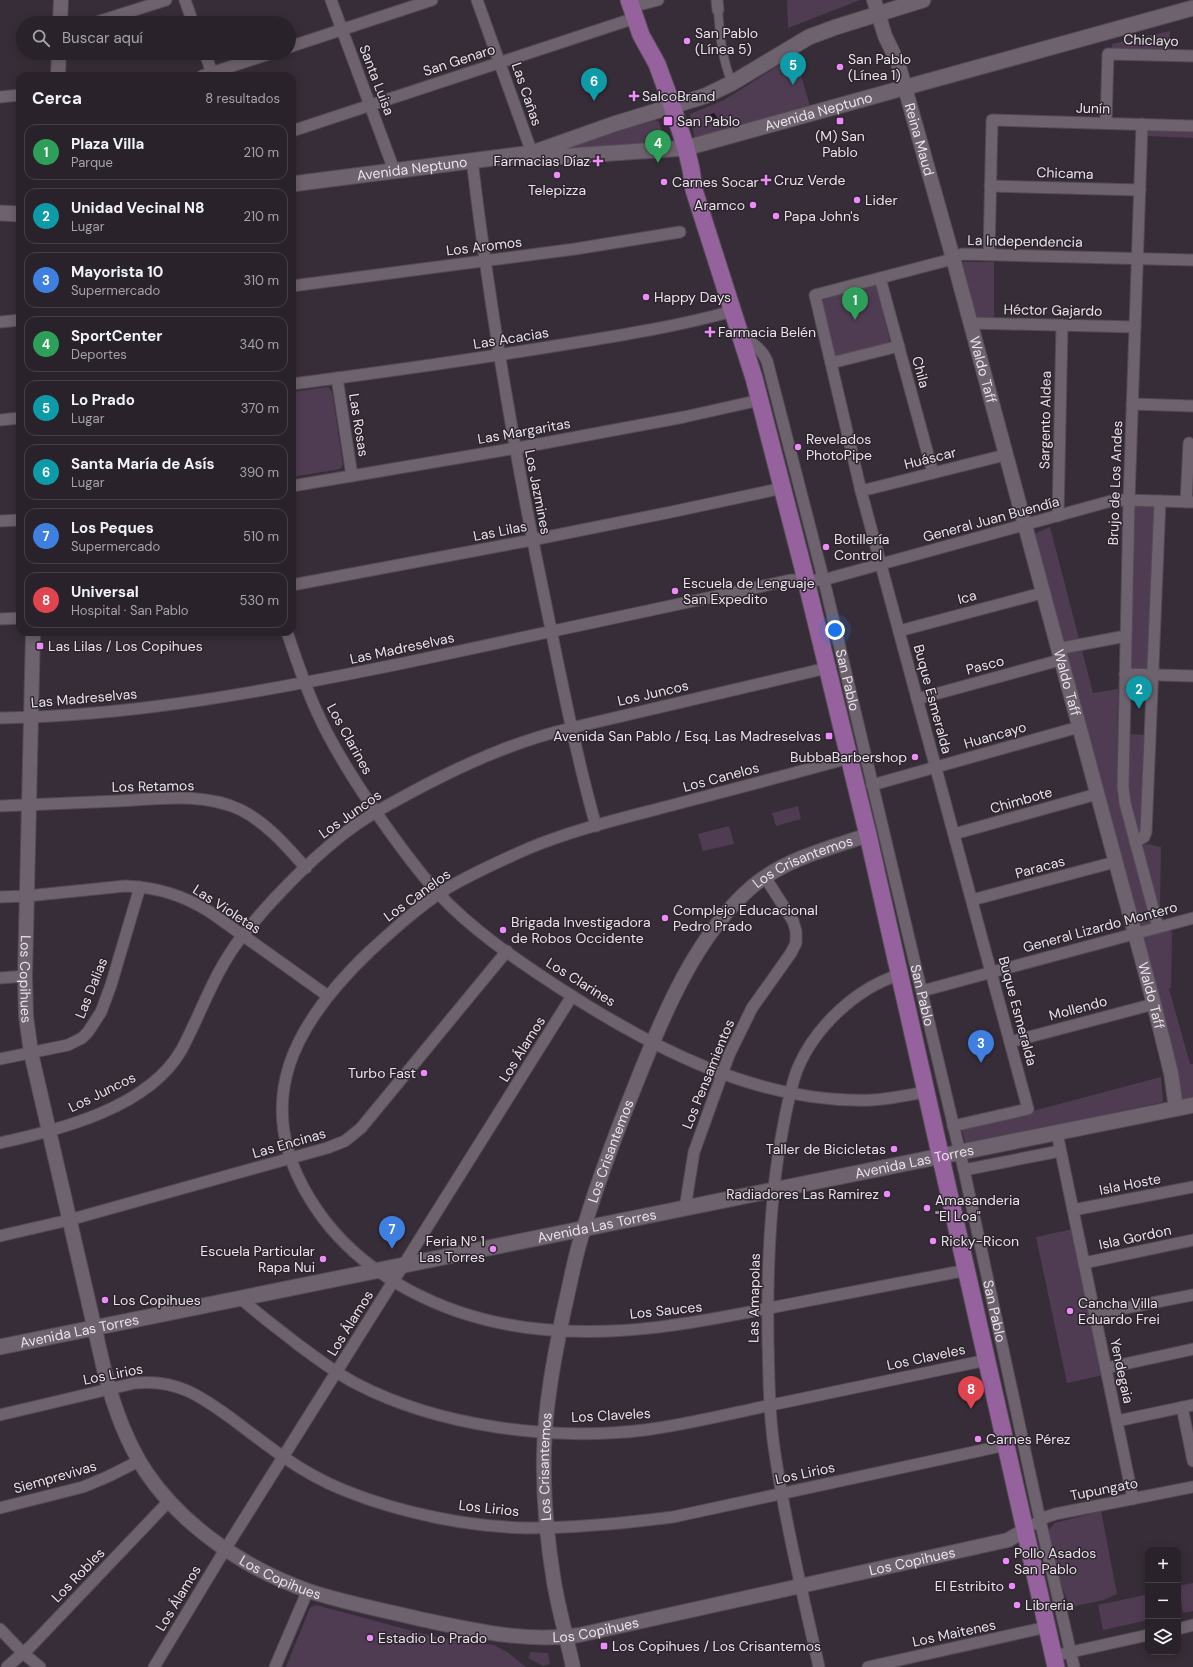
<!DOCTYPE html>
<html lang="es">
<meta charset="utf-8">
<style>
:root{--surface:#29222a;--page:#352f36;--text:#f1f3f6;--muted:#a5a4a8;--line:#453f47;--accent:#b45309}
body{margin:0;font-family:"DM Sans",sans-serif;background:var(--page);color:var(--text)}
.controls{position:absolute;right:12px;bottom:12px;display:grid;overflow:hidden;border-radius:8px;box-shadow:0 2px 10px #0003}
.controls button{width:36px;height:36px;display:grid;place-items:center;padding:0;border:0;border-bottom:1px solid var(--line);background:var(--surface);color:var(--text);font:20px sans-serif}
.you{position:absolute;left:835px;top:630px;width:14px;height:14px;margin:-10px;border:3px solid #fff;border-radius:50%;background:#1a73e8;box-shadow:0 0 0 6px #1a73e833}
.badge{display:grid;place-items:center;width:26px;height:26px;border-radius:50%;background:var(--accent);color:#fff;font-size:13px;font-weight:700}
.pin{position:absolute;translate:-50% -33px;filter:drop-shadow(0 1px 2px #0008)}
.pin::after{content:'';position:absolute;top:21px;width:14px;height:12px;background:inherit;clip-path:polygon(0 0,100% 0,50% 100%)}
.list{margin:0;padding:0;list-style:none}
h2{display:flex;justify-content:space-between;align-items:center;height:52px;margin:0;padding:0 16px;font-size:17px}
h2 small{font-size:13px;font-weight:400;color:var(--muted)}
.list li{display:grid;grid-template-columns:26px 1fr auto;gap:12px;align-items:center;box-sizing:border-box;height:56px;margin:0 8px 8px;padding:0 8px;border:1px solid var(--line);border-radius:12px}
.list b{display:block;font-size:15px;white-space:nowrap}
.list p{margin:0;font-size:13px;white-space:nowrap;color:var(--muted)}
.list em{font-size:13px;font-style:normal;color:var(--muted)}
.icon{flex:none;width:22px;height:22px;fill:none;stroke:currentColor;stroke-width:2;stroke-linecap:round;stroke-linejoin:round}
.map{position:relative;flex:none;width:1193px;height:1667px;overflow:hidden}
.search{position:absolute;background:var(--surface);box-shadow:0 2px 10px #0003;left:16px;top:16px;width:280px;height:44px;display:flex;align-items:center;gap:10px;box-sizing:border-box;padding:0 14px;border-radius:22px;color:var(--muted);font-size:15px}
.panel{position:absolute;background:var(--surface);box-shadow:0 2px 10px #0003;left:16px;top:72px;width:280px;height:564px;border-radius:12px}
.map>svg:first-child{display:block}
</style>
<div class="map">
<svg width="1193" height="1667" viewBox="0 0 1193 1667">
<rect width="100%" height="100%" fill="#372d38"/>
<g fill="#503c52">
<polygon points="787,0 860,0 788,28"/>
<polygon points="1170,31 1169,52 1112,49 1112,44"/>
<polygon points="795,55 810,106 695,139 690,114 724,100"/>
<polygon points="655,120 659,122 664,140 663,143 540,153"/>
<polygon points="1148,127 1193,128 1193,138 1147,136"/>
<polygon points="959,262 994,262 994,321 975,321"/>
<polygon points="876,284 890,342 833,359 820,298"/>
<polygon points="328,387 332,392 343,465 340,469 292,477 292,392"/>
<polygon points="1133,505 1156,506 1151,673 1129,671"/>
<polygon points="1050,527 1093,693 1118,689 1117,795 1152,922 1172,932 1171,988 1169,989 1190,1064 1193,1064 1193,1099 1181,1101 1032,535"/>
<polygon points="1129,734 1146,735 1143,831 1138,833 1127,792"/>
<polygon points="798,806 801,819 776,826 772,813"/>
<polygon points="729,826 734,844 703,851 698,834"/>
<polygon points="1148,844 1161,847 1160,907 1157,907 1140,846"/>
<polygon points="1161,1077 1163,1102 966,1145 962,1130"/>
<polygon points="1073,1229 1103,1375 1067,1383 1036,1237"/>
<polygon points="1101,1511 1117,1594 1104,1600 1070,1607 1053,1564 1046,1533 1055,1523"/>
<polygon points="1193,1583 1193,1611 1183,1613 1178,1586"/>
<polygon points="1145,1595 1148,1609 1148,1620 1103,1630 1098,1605"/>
<polygon points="316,1605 424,1634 461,1642 494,1645 507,1652 526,1667 286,1667 310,1608"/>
<polygon points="531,1652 548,1653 550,1664 543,1666 528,1658"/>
</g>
<polygon fill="#2a102e" points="714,113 719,120 704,124 704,117"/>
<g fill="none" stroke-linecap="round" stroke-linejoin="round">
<g stroke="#534a54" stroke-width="10">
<path id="pedestrian" d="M718,10C720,36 722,59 732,83"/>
</g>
<g stroke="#534a54" stroke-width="13">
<g id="minor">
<polyline points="185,0 193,23"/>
<polyline points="331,0 394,170"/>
<polyline points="477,0 532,153"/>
<polyline points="717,0 718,10"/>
<polyline points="631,7 658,0"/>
<polyline points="94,23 166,0"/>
<polyline points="289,47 432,0"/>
<polyline points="205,53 213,76"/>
<polyline points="202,76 272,53"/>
<polyline points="0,97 20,95"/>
<polyline points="1106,123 1108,54 1193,56"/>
<polyline points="1142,124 1129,500 1123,787 1125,803 1158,927"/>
<polyline points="292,131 635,18"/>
<path d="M472,160C490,311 516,462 547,610C562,683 576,755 596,826"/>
<polyline points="990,186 1140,190"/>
<polyline points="989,254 992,120 1193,126"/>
<polyline points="880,278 933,473"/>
<polyline points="292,286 575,249 680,232"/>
<polyline points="0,322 20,320"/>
<polyline points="970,323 1135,327"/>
<path id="s1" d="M742,336C752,343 762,349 767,361L827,593L964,1170L1040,1520L1074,1667"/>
<polyline points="831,363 899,346"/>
<polyline points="337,378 352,476"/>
<path d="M292,384C384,372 476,359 567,344C623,335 679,326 733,311"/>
<polyline points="1132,404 1193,406"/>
<polyline points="0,420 20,418"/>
<polyline points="292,486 523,447 684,417 760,400"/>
<polyline points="861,491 1005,455"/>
<polyline points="1186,502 1189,443"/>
<polyline points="1058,516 1062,325"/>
<polyline points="0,521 20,520"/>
<polyline points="292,585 532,540 671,512 783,488"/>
<polyline points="0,619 20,618"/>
<polyline points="899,631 1042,593"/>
<path d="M287,632C296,659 305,686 317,712C332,746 352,777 373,808C393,837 414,867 438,893C471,929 514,958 555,985C648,1046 757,1104 872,1100C890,1099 908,1095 926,1092"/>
<polyline points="1057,649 1126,636"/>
<polyline points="1125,674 1193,676"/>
<polyline points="917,699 1060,660"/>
<path d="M0,718C136,716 271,690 404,663C533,636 662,607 791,580H823L1111,501L1124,500L1193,502"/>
<path d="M849,758C788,775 726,791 665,807C619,819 572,830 527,849C500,861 471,874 446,889C418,907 393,930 369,952C295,1023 250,1101 310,1199C358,1278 450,1320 539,1329C621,1338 701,1322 780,1306C842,1294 905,1282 967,1270"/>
<polyline points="872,785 1079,727"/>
<path d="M0,806C39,804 79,803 118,801C158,799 203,792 241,810C267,823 287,847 306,868"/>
<polyline points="954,834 1097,794"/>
<polyline points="1135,842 1144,837 1146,832 1160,501"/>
<path d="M0,897L27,896L125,886C157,887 183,895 210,912L328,996"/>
<polyline points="972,900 1115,862"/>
<polyline points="0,978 25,976"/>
<polyline points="922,991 1193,918"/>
<polyline points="1010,1042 1154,1004"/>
<polyline points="0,1059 68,1045 82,1038 88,1032 101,1012 111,985 140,887"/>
<polyline points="953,1126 1028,1109 861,491 815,295 945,261 962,254 1193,260"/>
<polyline points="1057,1133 1133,1499"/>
<path d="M0,1143C61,1129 149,1108 182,1049C202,1011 215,970 243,935C270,901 307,863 341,836C362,819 386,806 410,793C462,765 513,742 571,728L827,668"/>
<polyline points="964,1170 1060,1151"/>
<polyline points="685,1208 694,1152 729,1055 752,1008 791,953 796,943 796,931 793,921 765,877"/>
<polyline points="1073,1210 1193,1187"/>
<polyline points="0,1236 69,1220 327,1148 345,1141 361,1128 507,951"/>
<polyline points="1084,1263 1193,1240"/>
<path d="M240,1298C258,1314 277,1328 296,1343C315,1357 334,1372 355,1383C439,1427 552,1441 645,1430C691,1424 736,1412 781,1403C850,1389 918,1374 987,1360"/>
<polyline points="1095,1314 1193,1295"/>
<polyline points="1106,1368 1193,1349"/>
<polyline points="1182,1407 1193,1461"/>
<path d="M0,1415L135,1383C176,1379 199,1395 231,1418C248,1431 265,1444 282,1456C302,1470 323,1482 346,1491C401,1513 469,1527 528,1528C576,1528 626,1523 673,1517L1006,1445"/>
<polyline points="1117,1421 1193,1405"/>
<polyline points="0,1508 83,1487 107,1477 139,1461"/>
<polyline points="1035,1524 1046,1517 1055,1514 1193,1487"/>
<polyline points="0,1629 23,1653 40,1667"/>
<polyline points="1178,1629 1193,1625"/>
<polyline points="1053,1656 1148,1635"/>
<polyline points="7,1667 31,1646 169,1501"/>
<polyline points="154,1667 226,1548 572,996"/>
<polyline points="275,1667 308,1590"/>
<path d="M819,1667C803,1596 786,1525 775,1454C769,1416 769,1379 768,1341C767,1277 769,1214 779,1150C784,1123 788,1095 797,1070C814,1028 856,988 899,975"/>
<polyline points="868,1667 1047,1627"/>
</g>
</g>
<g stroke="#534a54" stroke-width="16">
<g id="tertiary">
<path id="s2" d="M874,0L885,36L898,63L953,258L1154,1004L1171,1073L1176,1108"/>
<polyline points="60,23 61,0"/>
<polyline points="58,76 59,53"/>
<path id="s3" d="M33,632L25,976L26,1016L31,1053L104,1369C113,1405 125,1440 146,1472C183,1527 246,1569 309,1591C345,1603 383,1610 420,1619C472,1630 526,1643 579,1635L1008,1540L1025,1530"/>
<path id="s4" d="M573,1667C567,1639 559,1611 554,1582C547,1540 543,1496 544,1453C545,1405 554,1358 564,1310C569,1289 573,1266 579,1245C594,1191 614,1138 635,1086C663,1016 695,935 754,885C786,859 829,848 868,835"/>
</g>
</g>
<g stroke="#534a54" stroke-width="17">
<g id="secondary">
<path id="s5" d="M532,153L554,157L686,148L1193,8"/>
<path id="s6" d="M292,184L532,153L614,124L705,96L732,83L809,37L836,27L923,0"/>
<polyline points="0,213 20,214"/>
<path id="s7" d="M0,1347L1193,1105"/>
</g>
</g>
<g stroke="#534a54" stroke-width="19">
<polyline id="primary" points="629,0 641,35 657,64 668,94 686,148 691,169 694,190 754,378 803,568 868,835 1056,1667"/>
</g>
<use href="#pedestrian" stroke="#6d626e" stroke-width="8"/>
<use href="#minor" stroke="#6d626e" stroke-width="11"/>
<use href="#tertiary" stroke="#6d626e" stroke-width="14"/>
<use href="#secondary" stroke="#6d626e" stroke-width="15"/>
<use href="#primary" stroke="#96629d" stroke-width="17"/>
</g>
<g fill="#ed8cf9" stroke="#2d242e" stroke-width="1.5">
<circle cx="687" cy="41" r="4"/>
<circle cx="840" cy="67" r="4"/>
<path d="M632 90h4v4h4v4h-4v4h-4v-4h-4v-4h4z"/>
<rect x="663" y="116" width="10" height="10" rx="2"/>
<rect x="836" y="117" width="8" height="8" rx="2"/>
<path d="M596 155h4v4h4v4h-4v4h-4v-4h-4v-4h4z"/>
<circle cx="557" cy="175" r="4"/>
<path d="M764 174h4v4h4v4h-4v4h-4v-4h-4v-4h4z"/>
<circle cx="664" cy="182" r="4"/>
<circle cx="857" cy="200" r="4"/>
<circle cx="753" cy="205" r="4"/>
<circle cx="776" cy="216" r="4"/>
<circle cx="646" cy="297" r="4"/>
<path d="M708 326h4v4h4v4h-4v4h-4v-4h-4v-4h4z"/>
<circle cx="798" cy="447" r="4"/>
<circle cx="826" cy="547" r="4"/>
<circle cx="675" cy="591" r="4"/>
<rect x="36" y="642" width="8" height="8" rx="2"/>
<rect x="825" y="732" width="8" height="8" rx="2"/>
<circle cx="915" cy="757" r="4"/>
<circle cx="665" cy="918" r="4"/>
<circle cx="503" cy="930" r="4"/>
<circle cx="424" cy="1073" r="4"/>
<circle cx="894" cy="1149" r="4"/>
<circle cx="887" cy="1194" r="4"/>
<circle cx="927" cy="1208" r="4"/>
<circle cx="933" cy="1241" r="4"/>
<circle cx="493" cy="1249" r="4"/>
<circle cx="323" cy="1259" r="4"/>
<circle cx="105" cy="1300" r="4"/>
<circle cx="1070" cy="1311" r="4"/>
<circle cx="978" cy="1439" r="4"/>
<circle cx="1006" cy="1561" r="4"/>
<circle cx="1012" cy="1586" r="4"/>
<circle cx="1017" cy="1605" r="4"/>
<circle cx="370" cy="1638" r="4"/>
<rect x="600" y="1642" width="8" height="8" rx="2"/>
</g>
<g text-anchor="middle" stroke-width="3" stroke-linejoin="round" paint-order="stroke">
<g font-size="14" fill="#e8e2e9" stroke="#2d242e" text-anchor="start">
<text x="695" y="38">San Pablo<tspan x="695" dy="16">(Línea 5)</tspan></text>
<text x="848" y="64">San Pablo<tspan x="848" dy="16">(Línea 1)</tspan></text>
<text x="642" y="101">SalcoBrand</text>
<text x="677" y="126">San Pablo</text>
<text x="840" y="141" text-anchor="middle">(M) San<tspan x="840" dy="16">Pablo</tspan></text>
<text x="590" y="166" text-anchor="end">Farmacias Díaz</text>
<text x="774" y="185">Cruz Verde</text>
<text x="672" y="187">Carnes Socar</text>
<text x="557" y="195" text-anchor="middle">Telepizza</text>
<text x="865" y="205">Lider</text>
<text x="745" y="210" text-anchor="end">Aramco</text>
<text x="784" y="221">Papa John's</text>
<text x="654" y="302">Happy Days</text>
<text x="718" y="337">Farmacia Belén</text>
<text x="806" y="444">Revelados<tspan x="806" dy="16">PhotoPipe</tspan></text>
<text x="834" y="544">Botillería<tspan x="834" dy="16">Control</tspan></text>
<text x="683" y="588">Escuela de Lenguaje<tspan x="683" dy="16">San Expedito</tspan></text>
<text x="48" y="651">Las Lilas / Los Copihues</text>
<text x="821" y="741" text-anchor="end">Avenida San Pablo / Esq. Las Madreselvas</text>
<text x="907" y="762" text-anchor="end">BubbaBarbershop</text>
<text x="673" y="915">Complejo Educacional<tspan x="673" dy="16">Pedro Prado</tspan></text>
<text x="511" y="927">Brigada Investigadora<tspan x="511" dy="16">de Robos Occidente</tspan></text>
<text x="416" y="1078" text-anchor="end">Turbo Fast</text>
<text x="886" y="1154" text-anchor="end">Taller de Bicicletas</text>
<text x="879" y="1199" text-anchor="end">Radiadores Las Ramirez</text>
<text x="935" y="1205">Amasanderia<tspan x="935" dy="16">"El Loa"</tspan></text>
<text x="485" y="1246" text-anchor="end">Feria Nº 1<tspan x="485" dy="16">Las Torres</tspan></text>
<text x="941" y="1246">Ricky-Ricon</text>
<text x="315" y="1256" text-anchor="end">Escuela Particular<tspan x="315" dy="16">Rapa Nui</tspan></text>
<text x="113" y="1305">Los Copihues</text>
<text x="1078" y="1308">Cancha Villa<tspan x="1078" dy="16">Eduardo Frei</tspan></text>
<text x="986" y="1444">Carnes Pérez</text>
<text x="1014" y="1558">Pollo Asados<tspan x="1014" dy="16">San Pablo</tspan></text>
<text x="1004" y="1591" text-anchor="end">El Estribito</text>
<text x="1025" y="1610">Libreria</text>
<text x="378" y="1643">Estadio Lo Prado</text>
<text x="612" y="1651">Los Copihues / Los Crisantemos</text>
</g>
<g font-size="14" fill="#e8e2e9" stroke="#2d242e">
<text transform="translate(1151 40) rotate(2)" y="5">Chiclayo</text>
<text transform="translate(459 60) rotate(-18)" y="5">San Genaro</text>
<text transform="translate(377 80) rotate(69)" y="5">Santa Luisa</text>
<text transform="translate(527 94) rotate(71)" y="5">Las Cañas</text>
<text transform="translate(1093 108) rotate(2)" y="5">Junín</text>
<text dy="5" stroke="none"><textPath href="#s5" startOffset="292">Avenida Neptuno</textPath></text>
<text dy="5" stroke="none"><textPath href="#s2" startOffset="147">Reina Maud</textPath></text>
<text dy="5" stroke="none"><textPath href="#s6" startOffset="121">Avenida Neptuno</textPath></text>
<text transform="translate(1065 173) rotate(2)" y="5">Chicama</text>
<text transform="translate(1025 241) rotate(1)" y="5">La Independencia</text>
<text transform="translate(484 246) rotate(-7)" y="5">Los Aromos</text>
<text transform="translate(1053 310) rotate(1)" y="5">Héctor Gajardo</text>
<text transform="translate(511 338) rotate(-9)" y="5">Las Acacias</text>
<text dy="5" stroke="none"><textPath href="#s2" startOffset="386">Waldo Taff</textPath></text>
<text transform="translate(921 372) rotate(75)" y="5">Chila</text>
<text transform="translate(1045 420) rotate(-89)" y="5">Sargento Aldea</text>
<text transform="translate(359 425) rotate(81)" y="5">Las Rosas</text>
<text transform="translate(524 431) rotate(-10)" y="5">Las Margaritas</text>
<text transform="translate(930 458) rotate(-14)" y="5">Huáscar</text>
<text transform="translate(1115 483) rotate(-88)" y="5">Brujo de Los Andes</text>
<text transform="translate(538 492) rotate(79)" y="5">Los Jazmines</text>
<text transform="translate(991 519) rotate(-15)" y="5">General Juan Buendía</text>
<text transform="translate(500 531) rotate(-11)" y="5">Las Lilas</text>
<text transform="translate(967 597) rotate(-15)" y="5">Ica</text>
<text transform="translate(402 648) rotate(-12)" y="5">Las Madreselvas</text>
<text transform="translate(985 665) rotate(-15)" y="5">Pasco</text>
<text dy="5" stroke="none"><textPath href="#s1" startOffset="365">San Pablo</textPath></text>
<text dy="5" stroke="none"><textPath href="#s2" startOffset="710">Waldo Taff</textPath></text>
<text transform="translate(653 693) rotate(-13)" y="5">Los Juncos</text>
<text transform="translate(84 698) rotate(-5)" y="5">Las Madreselvas</text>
<text transform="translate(933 699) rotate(75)" y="5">Buque Esmeralda</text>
<text transform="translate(995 735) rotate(-16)" y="5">Huancayo</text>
<text transform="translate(350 739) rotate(61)" y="5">Los Clarines</text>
<text transform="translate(721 777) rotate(-15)" y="5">Los Canelos</text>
<text transform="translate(153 786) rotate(-1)" y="5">Los Retamos</text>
<text transform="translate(1021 800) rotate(-16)" y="5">Chimbote</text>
<text transform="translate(350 814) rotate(-35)" y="5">Los Juncos</text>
<text dy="5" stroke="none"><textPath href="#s4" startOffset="887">Los Crisantemos</textPath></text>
<text transform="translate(1040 867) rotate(-15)" y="5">Paracas</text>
<text transform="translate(417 895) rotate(-36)" y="5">Los Canelos</text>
<text transform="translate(227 909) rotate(33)" y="5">Las Violetas</text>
<text transform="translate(1100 927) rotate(-15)" y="5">General Lizardo Montero</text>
<text dy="5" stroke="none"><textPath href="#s3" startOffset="347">Los Copihues</textPath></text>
<text transform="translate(581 982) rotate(32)" y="5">Los Clarines</text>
<text transform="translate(91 988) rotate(-68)" y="5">Las Dalias</text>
<text dy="5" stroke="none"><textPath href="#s1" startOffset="689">San Pablo</textPath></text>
<text dy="5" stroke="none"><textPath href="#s2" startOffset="1034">Waldo Taff</textPath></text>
<text transform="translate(1078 1008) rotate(-15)" y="5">Mollendo</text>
<text transform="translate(1018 1011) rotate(75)" y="5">Buque Esmeralda</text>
<text transform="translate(522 1049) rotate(-58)" y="5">Los Álamos</text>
<text transform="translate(708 1074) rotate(-68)" y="5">Los Pensamientos</text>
<text transform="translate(102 1092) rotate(-26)" y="5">Los Juncos</text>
<text transform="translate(289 1143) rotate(-16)" y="5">Las Encinas</text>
<text dy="5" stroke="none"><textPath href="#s4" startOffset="527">Los Crisantemos</textPath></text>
<text dy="5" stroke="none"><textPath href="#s7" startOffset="933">Avenida Las Torres</textPath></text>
<text transform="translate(1130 1184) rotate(-11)" y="5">Isla Hoste</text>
<text dy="5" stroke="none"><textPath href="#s7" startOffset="609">Avenida Las Torres</textPath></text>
<text transform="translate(1135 1237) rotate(-12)" y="5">Isla Gordon</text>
<text transform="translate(754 1298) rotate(-89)" y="5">Las Amapolas</text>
<text transform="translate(666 1310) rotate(-6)" y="5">Los Sauces</text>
<text dy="5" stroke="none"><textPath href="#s1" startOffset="1013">San Pablo</textPath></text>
<text transform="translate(350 1323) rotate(-58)" y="5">Los Álamos</text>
<text dy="5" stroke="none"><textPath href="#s7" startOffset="81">Avenida Las Torres</textPath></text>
<text transform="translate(926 1357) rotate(-12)" y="5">Los Claveles</text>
<text transform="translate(1122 1371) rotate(78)" y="5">Yendegaia</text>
<text transform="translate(113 1374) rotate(-11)" y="5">Los Lirios</text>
<text transform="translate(611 1415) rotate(-3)" y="5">Los Claveles</text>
<text dy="5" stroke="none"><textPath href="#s4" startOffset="203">Los Crisantemos</textPath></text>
<text transform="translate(805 1473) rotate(-12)" y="5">Los Lirios</text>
<text transform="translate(55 1477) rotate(-16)" y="5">Siemprevivas</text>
<text transform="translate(1104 1489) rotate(-11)" y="5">Tupungato</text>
<text transform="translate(489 1508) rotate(6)" y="5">Los Lirios</text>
<text dy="5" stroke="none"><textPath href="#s3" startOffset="1679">Los Copihues</textPath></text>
<text transform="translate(78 1575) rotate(-46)" y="5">Los Robles</text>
<text dy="5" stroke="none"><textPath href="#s3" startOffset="1031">Los Copihues</textPath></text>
<text transform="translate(178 1598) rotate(-59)" y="5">Los Álamos</text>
<text dy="5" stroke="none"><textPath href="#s3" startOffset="1355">Los Copihues</textPath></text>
<text transform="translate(954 1633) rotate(-12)" y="5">Los Maitenes</text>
</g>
</g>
</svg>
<div class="controls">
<button>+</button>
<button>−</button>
<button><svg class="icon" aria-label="layers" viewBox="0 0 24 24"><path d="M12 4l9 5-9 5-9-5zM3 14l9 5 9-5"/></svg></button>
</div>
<div class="you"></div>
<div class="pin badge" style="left:855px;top:320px;background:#2e9e5b">1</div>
<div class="pin badge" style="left:1139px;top:709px;background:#0f9aa8">2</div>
<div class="pin badge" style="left:981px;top:1063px;background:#3f7fe0">3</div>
<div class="pin badge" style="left:658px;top:163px;background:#2e9e5b">4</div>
<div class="pin badge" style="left:793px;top:85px;background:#0f9aa8">5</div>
<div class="pin badge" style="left:594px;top:101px;background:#0f9aa8">6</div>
<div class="pin badge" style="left:392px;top:1249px;background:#3f7fe0">7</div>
<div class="pin badge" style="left:971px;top:1409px;background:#e0444e">8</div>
<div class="search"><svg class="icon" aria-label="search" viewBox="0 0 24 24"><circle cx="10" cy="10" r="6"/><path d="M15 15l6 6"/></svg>Buscar aquí</div>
<section class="panel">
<h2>Cerca<small>8 resultados</small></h2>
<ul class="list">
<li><span class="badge" style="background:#2e9e5b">1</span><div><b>Plaza Villa</b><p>Parque</p></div><em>210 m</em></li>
<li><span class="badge" style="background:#0f9aa8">2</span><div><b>Unidad Vecinal N8</b><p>Lugar</p></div><em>210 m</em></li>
<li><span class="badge" style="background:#3f7fe0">3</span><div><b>Mayorista 10</b><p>Supermercado</p></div><em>310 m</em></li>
<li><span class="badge" style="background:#2e9e5b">4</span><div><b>SportCenter</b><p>Deportes</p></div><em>340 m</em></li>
<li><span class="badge" style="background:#0f9aa8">5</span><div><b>Lo Prado</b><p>Lugar</p></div><em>370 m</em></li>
<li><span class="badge" style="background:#0f9aa8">6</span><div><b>Santa María de Asís</b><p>Lugar</p></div><em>390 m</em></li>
<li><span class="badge" style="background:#3f7fe0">7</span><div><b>Los Peques</b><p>Supermercado</p></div><em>510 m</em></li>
<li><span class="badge" style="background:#e0444e">8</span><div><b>Universal</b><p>Hospital · San Pablo</p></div><em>530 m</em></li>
</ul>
</section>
</div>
